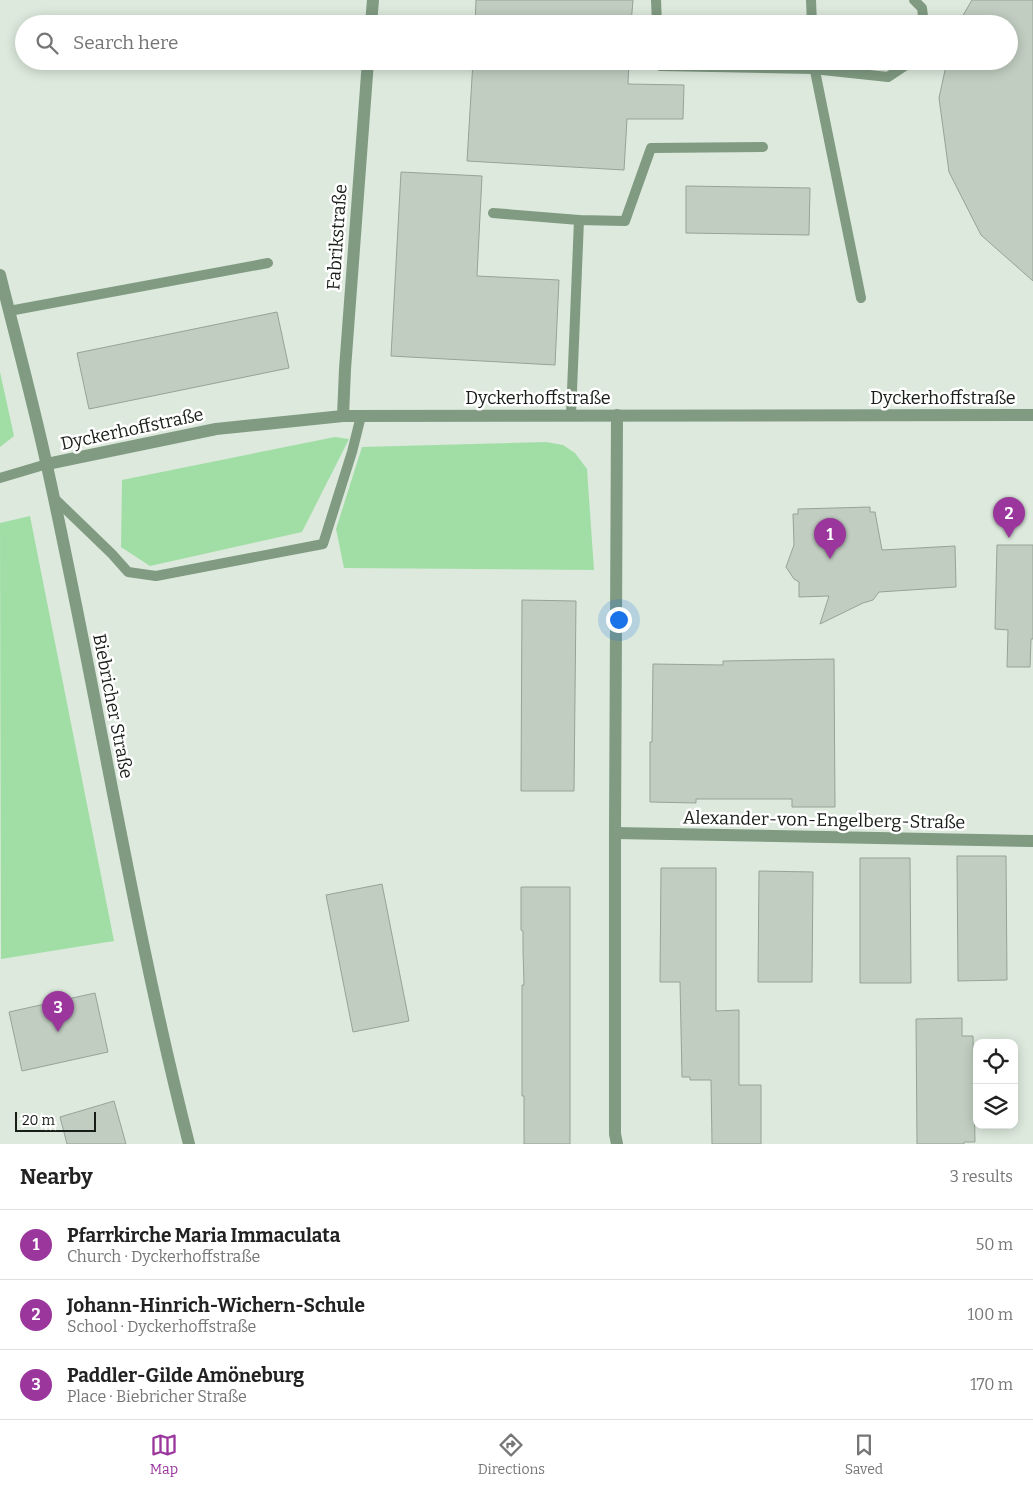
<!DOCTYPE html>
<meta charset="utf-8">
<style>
:root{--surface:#fff;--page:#f2f2f2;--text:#222;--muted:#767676;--line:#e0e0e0;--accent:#9a369c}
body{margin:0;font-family:Bitter,serif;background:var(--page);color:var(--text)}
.controls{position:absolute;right:15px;bottom:15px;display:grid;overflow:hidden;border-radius:10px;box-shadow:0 2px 12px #0003}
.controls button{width:45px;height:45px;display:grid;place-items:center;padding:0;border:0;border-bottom:1px solid var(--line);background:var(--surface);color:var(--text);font:25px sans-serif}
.scale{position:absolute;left:15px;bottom:12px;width:81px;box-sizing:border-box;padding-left:5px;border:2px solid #181d18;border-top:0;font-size:14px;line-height:18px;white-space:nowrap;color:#181d18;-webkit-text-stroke:4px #fff;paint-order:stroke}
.you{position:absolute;left:618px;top:619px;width:18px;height:18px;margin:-12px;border:4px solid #fff;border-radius:50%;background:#1a73e8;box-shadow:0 0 0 8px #1a73e833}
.badge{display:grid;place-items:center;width:32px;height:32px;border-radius:50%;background:var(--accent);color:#fff;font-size:16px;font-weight:700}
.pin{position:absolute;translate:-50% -41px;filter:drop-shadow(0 1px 2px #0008)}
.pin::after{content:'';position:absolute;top:26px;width:18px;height:15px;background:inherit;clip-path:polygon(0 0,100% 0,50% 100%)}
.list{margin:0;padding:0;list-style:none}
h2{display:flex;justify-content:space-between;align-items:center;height:65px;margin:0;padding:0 20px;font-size:21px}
h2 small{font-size:16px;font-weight:400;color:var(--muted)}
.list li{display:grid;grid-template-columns:32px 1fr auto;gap:15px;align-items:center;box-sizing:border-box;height:70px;padding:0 20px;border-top:1px solid var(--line)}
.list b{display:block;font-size:19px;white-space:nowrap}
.list p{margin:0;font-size:16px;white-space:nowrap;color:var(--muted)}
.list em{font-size:16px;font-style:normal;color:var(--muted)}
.icon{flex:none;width:28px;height:28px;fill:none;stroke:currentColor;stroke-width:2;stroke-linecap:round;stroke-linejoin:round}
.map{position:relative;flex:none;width:1033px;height:1144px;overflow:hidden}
.search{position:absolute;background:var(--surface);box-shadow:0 2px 12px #0003;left:15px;right:15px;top:15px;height:55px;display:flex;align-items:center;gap:12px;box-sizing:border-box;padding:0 18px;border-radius:28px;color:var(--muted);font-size:19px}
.sheet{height:275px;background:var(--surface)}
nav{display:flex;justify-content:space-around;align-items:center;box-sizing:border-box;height:70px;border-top:1px solid var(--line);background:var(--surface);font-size:14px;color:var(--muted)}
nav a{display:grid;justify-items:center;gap:2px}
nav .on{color:var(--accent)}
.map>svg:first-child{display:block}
</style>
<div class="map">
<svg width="1033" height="1144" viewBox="0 0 1033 1144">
<rect width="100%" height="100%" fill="#dce9dc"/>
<g fill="#a1dea6">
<polygon points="0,372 14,436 0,447"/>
<polygon points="335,437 349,439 302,532 150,566 121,547 122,480"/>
<polygon points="546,442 563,445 575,453 587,469 594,570 344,568 336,529 362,447"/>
<polygon points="30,516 114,941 1,959 0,523"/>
</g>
<g fill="#c0cdc0" stroke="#96a397">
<polygon points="476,0 633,0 631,24 475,24"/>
<polygon points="972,0 1033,0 1033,281 981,235 949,172 939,98 947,61 1009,61 1009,24 958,24"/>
<polygon points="473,61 629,61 628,84 684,85 683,119 627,119 624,170 467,161"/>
<polygon points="401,172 482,176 477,276 559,280 555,365 391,356"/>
<polygon points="686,186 810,188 809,235 686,233"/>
<polygon points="277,312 289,368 89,409 77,353"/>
<polygon points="870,507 870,512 875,512 882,550 955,546 956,587 879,592 873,600 863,603 820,624 829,596 799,597 799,582 794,579 786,567 794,545 793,514 798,514 798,509"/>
<polygon points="997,545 1033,545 1033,639 1031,639 1030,667 1007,667 1008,630 995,629"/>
<polygon points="522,600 576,601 574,791 521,791"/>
<polygon points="834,659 835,807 792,807 792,799 696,799 696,803 650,802 650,742 652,742 653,664 723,665 723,661"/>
<polygon points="957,856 1006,856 1007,980 958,981"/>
<polygon points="860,858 910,858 911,983 860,983"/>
<polygon points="661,868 716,868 716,1011 739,1010 739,1085 761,1085 761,1144 712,1144 711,1080 690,1080 690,1077 682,1077 680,982 660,982"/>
<polygon points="759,871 813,872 812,982 758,982"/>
<polygon points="382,884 409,1021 353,1032 326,895"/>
<polygon points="521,887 570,887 570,1144 524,1144 524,1096 522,1096 522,985 524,985 523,949 523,931 521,930"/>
<polygon points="95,993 108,1052 22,1071 9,1012"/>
<polygon points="962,1018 962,1036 973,1036 975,1142 964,1142 964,1144 917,1144 916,1019"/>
<polygon points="114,1101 126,1144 67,1144 60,1117"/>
</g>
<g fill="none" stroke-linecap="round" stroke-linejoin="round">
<g stroke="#809b82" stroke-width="10">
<polyline points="656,0 657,24"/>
<polyline points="811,0 812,24"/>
<polyline points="914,0 922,8 924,24"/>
<polyline points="660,61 660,66 813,69 888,77 912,61"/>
<polyline points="813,61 861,298"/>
<polyline points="493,213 579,220 625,221 651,148 763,147"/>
<polyline points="9,311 268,263"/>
<polyline points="571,415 579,220"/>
<polyline points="0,478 47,464"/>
<polyline points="54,498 112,554 128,572 156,576 323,544 352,452 361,416"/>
</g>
<g stroke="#809b82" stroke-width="12">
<polyline points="371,24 373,0"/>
<polyline points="343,416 345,369 368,61"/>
<polyline points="47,464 216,429 343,416 1033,415"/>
<polyline points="615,833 1033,841"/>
<polyline points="617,1144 615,1134 615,833 617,415"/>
</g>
<path stroke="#809b82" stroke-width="12" d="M0,275C16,339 33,402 47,466C97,692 132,920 189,1144"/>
</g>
<g text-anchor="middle" stroke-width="5" stroke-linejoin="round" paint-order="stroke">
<g font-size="18" fill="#181d18" stroke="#fff">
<text transform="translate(337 237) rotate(-86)" y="6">Fabrikstraße</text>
<text x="538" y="404">Dyckerhoffstraße</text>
<text x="943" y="404">Dyckerhoffstraße</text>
<text transform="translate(132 429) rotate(-12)" y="6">Dyckerhoffstraße</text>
<text transform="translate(113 706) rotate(79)" y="6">Biebricher Straße</text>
<text transform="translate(824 820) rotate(1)" y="6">Alexander-von-Engelberg-Straße</text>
</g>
</g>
</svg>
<div class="controls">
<button><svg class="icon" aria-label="locate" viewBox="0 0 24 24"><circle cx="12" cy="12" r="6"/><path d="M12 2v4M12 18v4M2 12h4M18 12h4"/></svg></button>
<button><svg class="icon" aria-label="layers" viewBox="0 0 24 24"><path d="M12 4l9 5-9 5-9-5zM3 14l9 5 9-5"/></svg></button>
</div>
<div class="scale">20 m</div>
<div class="you"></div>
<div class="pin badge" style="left:830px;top:559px">1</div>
<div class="pin badge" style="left:1009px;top:538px">2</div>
<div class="pin badge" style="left:58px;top:1032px">3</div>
<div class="search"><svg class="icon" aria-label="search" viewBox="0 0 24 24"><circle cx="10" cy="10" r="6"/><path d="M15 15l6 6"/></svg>Search here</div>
</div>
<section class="sheet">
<h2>Nearby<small>3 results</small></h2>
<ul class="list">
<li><span class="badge">1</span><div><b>Pfarrkirche Maria Immaculata</b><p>Church · Dyckerhoffstraße</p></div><em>50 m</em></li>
<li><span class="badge">2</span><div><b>Johann-Hinrich-Wichern-Schule</b><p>School · Dyckerhoffstraße</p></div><em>100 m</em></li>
<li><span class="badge">3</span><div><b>Paddler-Gilde Amöneburg</b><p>Place · Biebricher Straße</p></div><em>170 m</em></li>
</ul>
</section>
<nav>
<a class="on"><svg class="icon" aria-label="map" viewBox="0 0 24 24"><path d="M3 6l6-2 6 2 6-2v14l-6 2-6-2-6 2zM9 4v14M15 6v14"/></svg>Map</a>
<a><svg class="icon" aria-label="directions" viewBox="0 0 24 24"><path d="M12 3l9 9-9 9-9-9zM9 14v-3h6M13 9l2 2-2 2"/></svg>Directions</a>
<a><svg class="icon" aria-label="saved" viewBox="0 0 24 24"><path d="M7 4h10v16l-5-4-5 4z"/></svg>Saved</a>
</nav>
